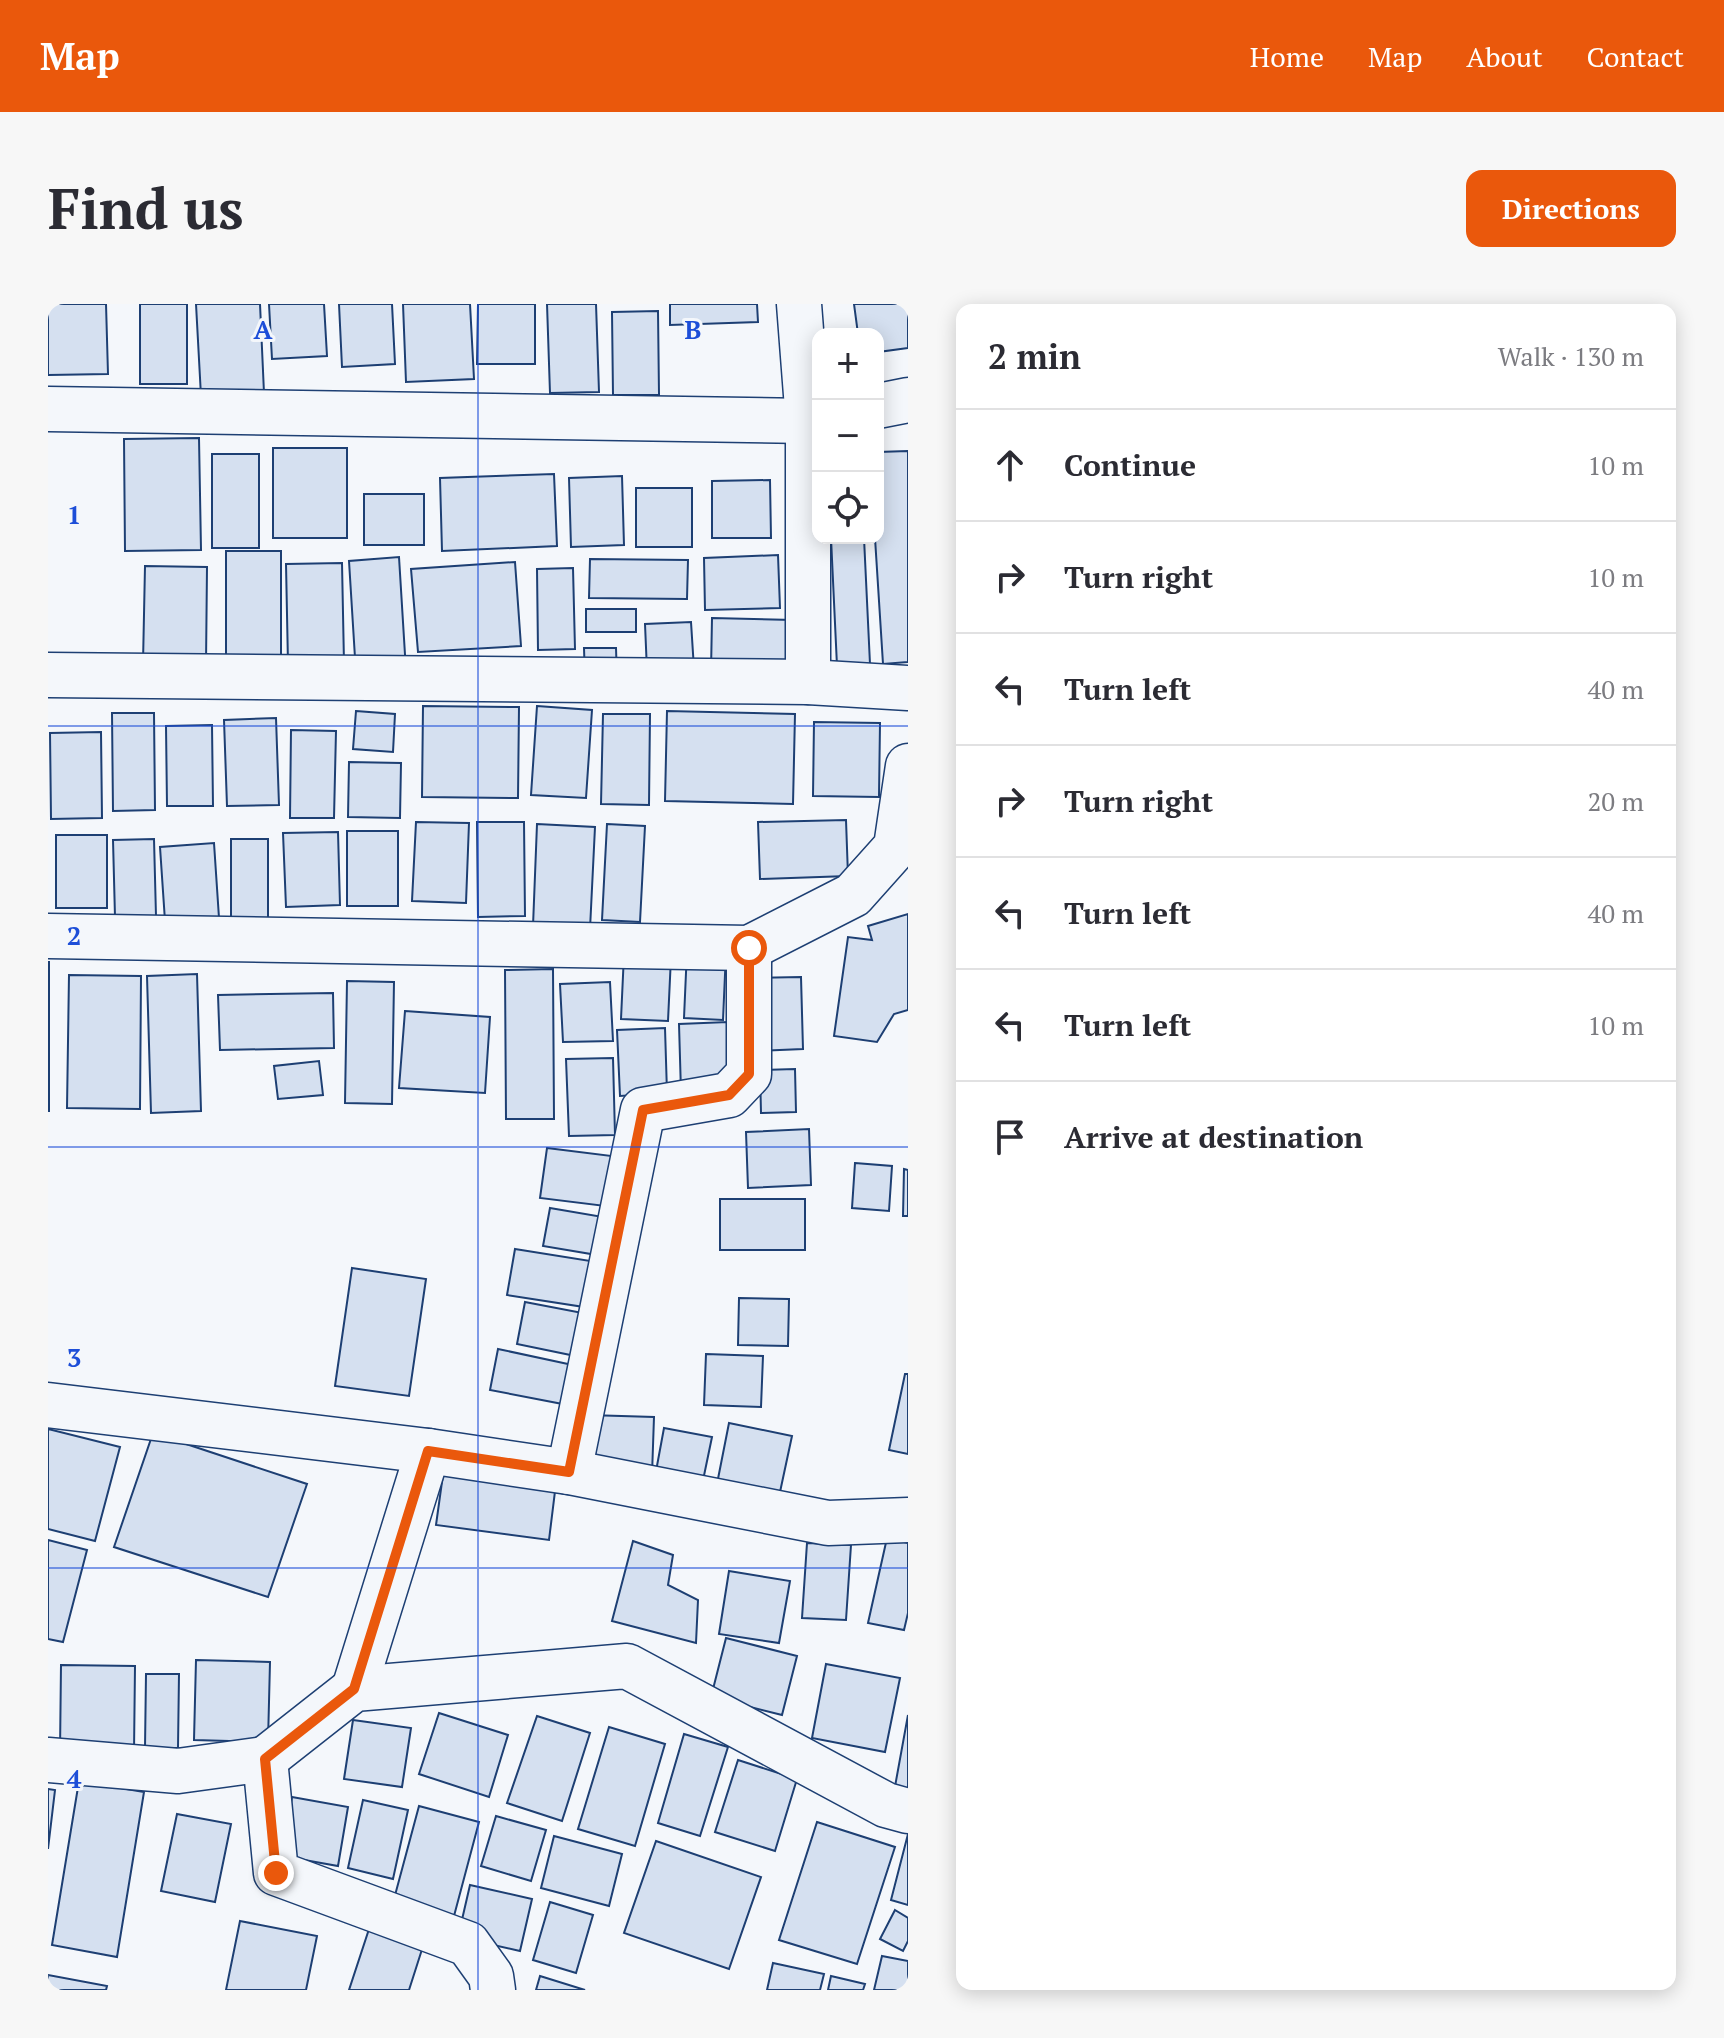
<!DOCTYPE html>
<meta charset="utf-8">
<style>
:root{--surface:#fff;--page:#f7f7f7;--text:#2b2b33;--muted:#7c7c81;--line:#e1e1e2;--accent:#ea580c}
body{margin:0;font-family:"PT Serif",serif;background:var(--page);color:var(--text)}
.controls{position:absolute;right:24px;top:24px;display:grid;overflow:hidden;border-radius:16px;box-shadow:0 4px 20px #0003}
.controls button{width:72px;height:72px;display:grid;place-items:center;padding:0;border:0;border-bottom:2px solid var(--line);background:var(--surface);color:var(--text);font:40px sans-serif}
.stop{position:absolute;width:24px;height:24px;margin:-18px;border:6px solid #ea580c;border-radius:50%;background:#fff}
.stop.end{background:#ea580c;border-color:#fff;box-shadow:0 2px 8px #0008}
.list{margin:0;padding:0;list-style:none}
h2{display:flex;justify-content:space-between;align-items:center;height:104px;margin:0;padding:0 32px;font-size:34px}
h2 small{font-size:26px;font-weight:400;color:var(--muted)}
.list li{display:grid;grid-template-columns:52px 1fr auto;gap:24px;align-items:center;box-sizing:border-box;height:112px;padding:0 32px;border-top:2px solid var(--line)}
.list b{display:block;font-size:30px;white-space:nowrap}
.list em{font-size:26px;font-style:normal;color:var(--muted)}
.icon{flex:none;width:44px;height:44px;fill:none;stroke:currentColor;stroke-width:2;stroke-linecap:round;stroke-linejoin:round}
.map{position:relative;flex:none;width:860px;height:1686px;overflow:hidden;border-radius:16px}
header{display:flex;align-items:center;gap:48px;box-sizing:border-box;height:112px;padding:0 40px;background:var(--accent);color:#fff}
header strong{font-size:38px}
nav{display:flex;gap:44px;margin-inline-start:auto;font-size:28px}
.intro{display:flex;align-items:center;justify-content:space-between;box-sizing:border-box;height:192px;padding:0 48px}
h1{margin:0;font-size:56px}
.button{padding:20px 36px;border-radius:16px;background:var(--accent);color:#fff;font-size:28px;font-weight:700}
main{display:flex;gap:48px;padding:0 48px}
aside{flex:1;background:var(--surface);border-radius:16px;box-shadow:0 4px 20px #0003}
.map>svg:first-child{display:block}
</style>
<header>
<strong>Map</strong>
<nav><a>Home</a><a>Map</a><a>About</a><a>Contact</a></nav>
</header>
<div class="intro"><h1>Find us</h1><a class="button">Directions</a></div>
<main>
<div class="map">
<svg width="860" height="1686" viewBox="0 0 860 1686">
<rect width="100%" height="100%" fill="#f4f7fb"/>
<g fill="#d5e0f0" stroke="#1d3f73" stroke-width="2">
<polygon points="0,0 58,0 60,70 0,71"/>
<rect x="92" y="0" width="47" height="80"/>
<polygon points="148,0 212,0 216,89 153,92"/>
<polygon points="221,0 276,0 279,52 224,55"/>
<polygon points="291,0 344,0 347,60 294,63"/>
<polygon points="355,0 422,0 426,75 358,78"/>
<polygon points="430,0 487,0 487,60 429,60"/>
<polygon points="499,0 548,0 551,88 502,89"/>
<polygon points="622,0 709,0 710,18 622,21"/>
<polygon points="806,0 860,0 860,44 830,48 830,30 810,30"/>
<polygon points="610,7 611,91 565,91 564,8"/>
<polygon points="151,134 153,246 77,247 76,135"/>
<rect x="225" y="144" width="74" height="90"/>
<polygon points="860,147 860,358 835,360 827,234 830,234 830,148"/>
<rect x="164" y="150" width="47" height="94"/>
<polygon points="506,170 509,242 394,247 392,174"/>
<polygon points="574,172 576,241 523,243 521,174"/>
<polygon points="722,176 723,234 664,234 664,177"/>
<rect x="588" y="184" width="56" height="59"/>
<rect x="316" y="190" width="60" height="51"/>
<polygon points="783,234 816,234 822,360 789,362"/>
<rect x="178" y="247" width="55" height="107"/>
<polygon points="730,251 732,304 657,306 656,254"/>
<polygon points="351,253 358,367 308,370 301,257"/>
<polygon points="542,255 640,256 639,295 541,294"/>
<polygon points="467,258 473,342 370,348 363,265"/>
<polygon points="294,259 296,359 240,360 238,260"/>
<polygon points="97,262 159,263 158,360 95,359"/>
<polygon points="525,264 527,345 490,346 489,265"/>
<rect x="538" y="305" width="50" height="23"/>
<polygon points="664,314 745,316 744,368 663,367"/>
<polygon points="643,318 646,365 599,367 597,320"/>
<polygon points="536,344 568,344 569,375 537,376"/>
<polygon points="375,402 471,403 470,494 374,493"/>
<polygon points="489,402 544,406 538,494 483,491"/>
<polygon points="308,407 347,410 345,448 305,445"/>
<polygon points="619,407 747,410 745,500 617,497"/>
<polygon points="64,409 106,409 107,506 65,507"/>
<polygon points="555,410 602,410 601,501 553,500"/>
<polygon points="228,414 231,501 179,502 176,416"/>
<polygon points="766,418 832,419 831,493 765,492"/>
<polygon points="164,421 165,502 119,502 118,422"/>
<polygon points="243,426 288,427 286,514 242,514"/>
<polygon points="53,428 54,514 3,515 2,429"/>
<polygon points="301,458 353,459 352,514 300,513"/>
<polygon points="798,516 800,572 712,575 710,518"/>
<polygon points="368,518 421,519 418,599 364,597"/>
<polygon points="429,518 476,518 477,612 430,613"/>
<polygon points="489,520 547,523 542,625 485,622"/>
<polygon points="559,520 597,522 592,618 554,616"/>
<rect x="299" y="527" width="51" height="75"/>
<polygon points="290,528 292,601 238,603 235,529"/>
<rect x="8" y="531" width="51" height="73"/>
<polygon points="106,535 108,612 67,613 65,536"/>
<rect x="183" y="535" width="37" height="79"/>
<polygon points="166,539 171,614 117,617 112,543"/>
<polygon points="860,610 860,706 846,710 829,738 786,732 800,633 824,636 820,622"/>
<polygon points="639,646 678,648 675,716 636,714"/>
<polygon points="576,650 623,653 620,717 573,715"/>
<rect x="0" y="658" width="1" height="149"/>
<polygon points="505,665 506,815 458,815 457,666"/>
<polygon points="149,670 153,807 103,809 99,672"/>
<polygon points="21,671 93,672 92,805 19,804"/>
<polygon points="753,673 755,745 709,747 706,674"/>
<polygon points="299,677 346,678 344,800 297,799"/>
<polygon points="562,678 565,737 515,738 512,680"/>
<polygon points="285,689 286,744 172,746 170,691"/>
<polygon points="357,707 442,713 437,789 351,784"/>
<polygon points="680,718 681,786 633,788 631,720"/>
<polygon points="617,724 619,789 572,792 569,726"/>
<polygon points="565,754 567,831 521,832 518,755"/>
<polygon points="271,757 275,791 230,795 226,762"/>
<polygon points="747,765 748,808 713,809 712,766"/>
<polygon points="761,825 763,881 700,884 698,828"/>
<polygon points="499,844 572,853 565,903 492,894"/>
<polygon points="807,859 844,862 841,907 804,904"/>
<polygon points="856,865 860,866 860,912 855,912"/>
<rect x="672" y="895" width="85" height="51"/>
<polygon points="502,904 555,913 549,951 495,942"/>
<polygon points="467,945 555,959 549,1005 459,991"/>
<polygon points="304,964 378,975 361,1092 287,1082"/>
<polygon points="691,994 741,995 740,1042 690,1041"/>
<polygon points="477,998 545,1011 537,1054 469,1040"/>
<polygon points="450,1045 534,1063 525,1102 442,1086"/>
<polygon points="658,1050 715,1052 713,1103 656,1101"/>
<polygon points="857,1070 860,1070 860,1150 841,1146"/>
<polygon points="540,1111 606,1113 604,1171 538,1169"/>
<polygon points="681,1119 744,1132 729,1202 667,1190"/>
<polygon points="616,1124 664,1133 653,1186 606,1178"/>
<polygon points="0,1125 72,1143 47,1237 0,1225"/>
<polygon points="105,1129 259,1180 220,1293 66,1243"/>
<polygon points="397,1156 509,1171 501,1236 388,1221"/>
<polygon points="839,1234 860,1239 860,1309 856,1326 820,1319"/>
<polygon points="0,1236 39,1246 15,1338 0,1335"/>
<polygon points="585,1237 625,1251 620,1281 650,1296 648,1339 564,1317"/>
<polygon points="759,1239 803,1241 798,1316 754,1314"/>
<polygon points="681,1267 742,1277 731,1339 671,1330"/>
<polygon points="678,1334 749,1352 734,1411 663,1393"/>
<polygon points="148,1356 222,1358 220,1438 146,1436"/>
<polygon points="778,1360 852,1374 837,1448 764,1434"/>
<polygon points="13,1361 87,1362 86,1448 12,1448"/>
<polygon points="98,1370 131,1370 130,1444 97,1444"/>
<polygon points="391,1409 460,1431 441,1493 371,1470"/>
<polygon points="860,1411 860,1502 844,1499"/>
<polygon points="489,1412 542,1429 514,1517 459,1499"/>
<polygon points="305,1416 363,1424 354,1483 296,1475"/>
<polygon points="561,1423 617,1440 587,1542 530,1525"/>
<polygon points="636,1430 680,1443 652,1532 610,1519"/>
<polygon points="690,1456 749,1475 727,1547 667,1528"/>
<polygon points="31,1477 96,1488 69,1653 4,1641"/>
<polygon points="0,1485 7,1486 0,1545"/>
<polygon points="244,1493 300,1503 290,1562 234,1552"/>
<polygon points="315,1496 360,1506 345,1575 300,1564"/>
<polygon points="371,1502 431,1518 406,1612 346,1595"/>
<polygon points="129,1510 183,1520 167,1598 113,1587"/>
<polygon points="448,1512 498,1526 483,1577 433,1562"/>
<polygon points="769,1518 847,1543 809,1660 731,1636"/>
<polygon points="860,1530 860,1601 843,1596"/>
<polygon points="506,1532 574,1550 561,1602 493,1584"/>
<polygon points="608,1537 713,1573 681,1665 576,1629"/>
<polygon points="422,1581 484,1595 472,1647 410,1633"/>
<polygon points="502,1598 545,1611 528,1669 485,1656"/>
<polygon points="847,1606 860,1614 860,1637 855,1647 832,1635"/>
<polygon points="192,1617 269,1632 258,1686 178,1686"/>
<polygon points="323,1619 377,1636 361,1686 301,1686"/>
<polygon points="834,1652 860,1657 860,1686 826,1686"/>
<polygon points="725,1659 776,1670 772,1686 719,1686"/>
<polygon points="0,1671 59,1682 58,1686 0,1686"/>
<polygon points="492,1672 537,1686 488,1686"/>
<polygon points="783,1672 817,1680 815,1686 780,1686"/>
</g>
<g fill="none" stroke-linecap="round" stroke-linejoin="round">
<g stroke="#1d3f73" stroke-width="47">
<g id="minor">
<polyline points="751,0 760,117 760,378"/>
<polyline points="830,102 860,96"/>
<polyline points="0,105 760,117 770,115"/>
<polyline points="0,371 760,378 860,384"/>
<polyline points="0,632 701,644 805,591 848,543 860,462"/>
<polyline points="0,1101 380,1147 521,1168 780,1219 860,1216"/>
<polyline points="521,1168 595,806 681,791 701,770 701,644"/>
<polyline points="306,1385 380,1147"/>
<polyline points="217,1455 306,1385 579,1362 838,1501 860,1507"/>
<polyline points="0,1456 130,1467 217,1455 228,1569 420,1640 443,1672 445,1686"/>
</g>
</g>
<use href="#minor" stroke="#f4f7fb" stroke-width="44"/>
</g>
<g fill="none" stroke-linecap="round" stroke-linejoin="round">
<polyline stroke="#ea580c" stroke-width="10" points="228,1569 217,1455 306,1385 380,1147 521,1168 595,806 681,791 701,770 701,644"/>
</g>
<path fill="none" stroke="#1d4ed8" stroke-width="2" stroke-opacity="0.55" d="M430,0V1686M0,422H860M0,843H860M0,1264H860"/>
<g font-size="26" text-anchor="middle" font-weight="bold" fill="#1d4ed8" stroke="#f4f7fb" stroke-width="6" stroke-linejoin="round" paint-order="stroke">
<text x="215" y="35">A</text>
<text x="645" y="35">B</text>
<text x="26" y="220">1</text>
<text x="26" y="641">2</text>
<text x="26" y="1063">3</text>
<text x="26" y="1484">4</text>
</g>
</svg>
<div class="controls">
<button>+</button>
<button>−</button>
<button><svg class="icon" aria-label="locate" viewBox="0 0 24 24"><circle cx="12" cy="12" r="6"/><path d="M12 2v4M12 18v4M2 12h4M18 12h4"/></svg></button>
</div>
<div class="stop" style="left:701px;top:644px"></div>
<div class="stop end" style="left:228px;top:1569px"></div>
</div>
<aside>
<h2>2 min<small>Walk · 130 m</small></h2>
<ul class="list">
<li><svg class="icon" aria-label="ahead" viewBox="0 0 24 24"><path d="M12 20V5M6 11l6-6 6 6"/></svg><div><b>Continue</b></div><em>10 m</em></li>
<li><svg class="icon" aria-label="right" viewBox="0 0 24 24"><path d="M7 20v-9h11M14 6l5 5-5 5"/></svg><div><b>Turn right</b></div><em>10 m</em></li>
<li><svg class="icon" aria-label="left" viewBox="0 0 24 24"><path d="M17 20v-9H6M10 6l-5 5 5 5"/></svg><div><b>Turn left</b></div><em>40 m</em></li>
<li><svg class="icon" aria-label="right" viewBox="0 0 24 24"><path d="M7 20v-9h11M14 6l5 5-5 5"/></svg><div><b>Turn right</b></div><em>20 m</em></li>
<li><svg class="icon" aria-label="left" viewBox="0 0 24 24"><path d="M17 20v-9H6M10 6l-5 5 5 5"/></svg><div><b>Turn left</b></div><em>40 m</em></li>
<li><svg class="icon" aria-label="left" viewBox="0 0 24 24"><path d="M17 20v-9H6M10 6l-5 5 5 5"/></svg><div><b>Turn left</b></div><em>10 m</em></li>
<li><svg class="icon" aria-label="arrive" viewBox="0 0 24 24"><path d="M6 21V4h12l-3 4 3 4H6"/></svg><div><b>Arrive at destination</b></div></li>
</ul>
</aside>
</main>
